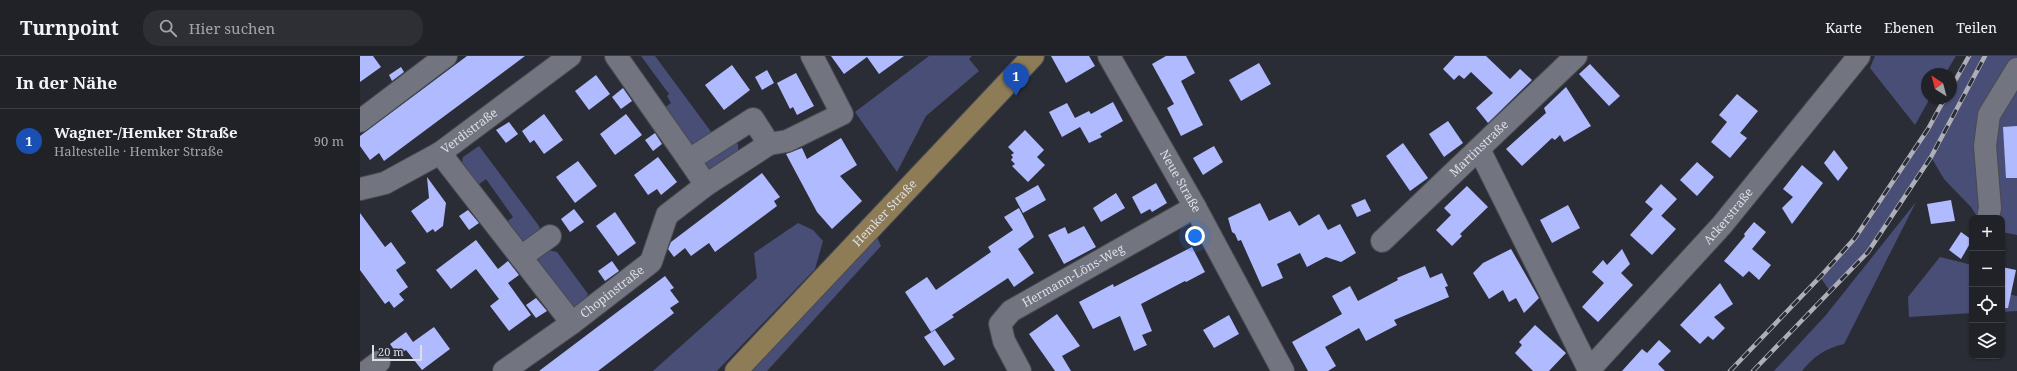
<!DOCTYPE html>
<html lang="de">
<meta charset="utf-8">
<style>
:root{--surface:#202228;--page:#2d2f34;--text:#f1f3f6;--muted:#a2a4a8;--line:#3d3f45;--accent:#e1af34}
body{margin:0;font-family:"Noto Serif",serif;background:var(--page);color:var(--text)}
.controls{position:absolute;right:12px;bottom:12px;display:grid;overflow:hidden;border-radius:8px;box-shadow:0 1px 3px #0004}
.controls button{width:36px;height:36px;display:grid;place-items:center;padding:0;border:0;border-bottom:1px solid var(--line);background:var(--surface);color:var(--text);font:20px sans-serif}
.compass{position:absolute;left:1561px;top:12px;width:36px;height:36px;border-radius:50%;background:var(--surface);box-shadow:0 1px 3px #0004;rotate:324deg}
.scale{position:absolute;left:12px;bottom:10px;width:50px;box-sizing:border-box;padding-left:4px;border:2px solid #dedfe5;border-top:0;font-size:11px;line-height:14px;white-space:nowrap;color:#dedfe5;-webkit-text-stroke:3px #2b2d36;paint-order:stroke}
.you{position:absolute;left:835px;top:180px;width:14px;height:14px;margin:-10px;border:3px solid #fff;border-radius:50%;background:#1a73e8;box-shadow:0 0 0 6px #1a73e833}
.badge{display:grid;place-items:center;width:26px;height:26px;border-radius:50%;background:var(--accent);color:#fff;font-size:13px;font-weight:700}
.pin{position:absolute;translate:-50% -33px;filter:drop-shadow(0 1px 2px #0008)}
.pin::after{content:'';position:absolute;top:21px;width:14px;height:12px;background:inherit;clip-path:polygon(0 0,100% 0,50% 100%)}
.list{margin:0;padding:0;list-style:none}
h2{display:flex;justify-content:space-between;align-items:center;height:52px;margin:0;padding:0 16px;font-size:17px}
h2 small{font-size:13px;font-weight:400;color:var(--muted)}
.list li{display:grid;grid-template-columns:26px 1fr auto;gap:12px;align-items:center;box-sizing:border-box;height:64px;padding:0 16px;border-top:1px solid var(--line)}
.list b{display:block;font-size:15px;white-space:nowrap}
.list p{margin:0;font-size:13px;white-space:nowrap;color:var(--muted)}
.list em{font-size:13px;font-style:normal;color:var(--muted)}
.icon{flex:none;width:22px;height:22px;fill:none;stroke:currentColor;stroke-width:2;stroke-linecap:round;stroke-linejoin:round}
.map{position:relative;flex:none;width:1657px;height:315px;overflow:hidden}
header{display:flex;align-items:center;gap:24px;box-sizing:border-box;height:56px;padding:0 20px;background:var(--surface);border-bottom:1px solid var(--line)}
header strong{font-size:19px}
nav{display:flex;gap:22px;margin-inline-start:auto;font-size:14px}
.search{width:280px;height:36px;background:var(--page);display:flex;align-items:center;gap:10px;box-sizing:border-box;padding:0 14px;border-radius:16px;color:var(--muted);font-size:15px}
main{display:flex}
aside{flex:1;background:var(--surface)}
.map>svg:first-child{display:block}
</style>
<header>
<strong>Turnpoint</strong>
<div class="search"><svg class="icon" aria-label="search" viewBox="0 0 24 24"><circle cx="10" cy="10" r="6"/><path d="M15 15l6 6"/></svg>Hier suchen</div>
<nav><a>Karte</a><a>Ebenen</a><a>Teilen</a></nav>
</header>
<main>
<aside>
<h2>In der Nähe<small></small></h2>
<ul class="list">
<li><span class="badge" style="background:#1a4fb4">1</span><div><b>Wagner-/Hemker Straße</b><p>Haltestelle · Hemker Straße</p></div><em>90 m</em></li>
</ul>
</aside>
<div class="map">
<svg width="1657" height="315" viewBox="0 0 1657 315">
<rect width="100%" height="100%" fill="#2b2d36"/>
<g fill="#494e76">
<polygon points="281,0 295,0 352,77 334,92 325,86 301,54 311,47 307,40 309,38"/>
<polygon points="569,0 612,0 609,3 619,15 566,60 537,116 495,56"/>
<polygon points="1515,0 1596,0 1585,18 1567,18 1567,42 1570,42 1555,69 1510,12"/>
<polygon points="1609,0 1657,0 1657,179 1642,176 1642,162 1618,162 1611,151 1584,123 1571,101 1508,196 1470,235 1460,221 1495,182 1568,73 1585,42 1591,42 1591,32"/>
<polygon points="374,86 378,88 378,95 349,116 342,111 345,106"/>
<polygon points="119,90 179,170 181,176 162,189 142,170 153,161 126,123 114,132 101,112 103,101"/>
<path d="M1556,146L1484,288C1466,292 1453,301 1442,315H1414L1466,259Z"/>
<polygon points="438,167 453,174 463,185 455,213 357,315 293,315 397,222 394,197"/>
<polygon points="516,179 521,190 407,315 387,315"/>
<polygon points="188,194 197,196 228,238 223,248 211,255 176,204"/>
<polygon points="1580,201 1612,209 1612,257 1549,261 1548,241"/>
<polygon points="1657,202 1657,255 1642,256 1642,237 1657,240"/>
</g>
<g fill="#b0bafe">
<polygon points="0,0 13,0 21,11 0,26"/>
<polygon points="107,0 165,0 24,105 19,97 10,104 0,90 0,80"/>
<polygon points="471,0 544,0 519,18 507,1 484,18"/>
<polygon points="691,0 729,0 735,10 706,27"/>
<polygon points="806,0 826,0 835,17 821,25 843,69 821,80 807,52 814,48 792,8"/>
<polygon points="1095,0 1126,0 1150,23 1160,13 1172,24 1128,67 1116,52 1133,37 1111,16 1104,23 1099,19 1094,24 1083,13"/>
<polygon points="899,7 911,28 881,45 869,24"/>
<polygon points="1230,8 1260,40 1249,50 1219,18"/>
<polygon points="372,9 390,34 364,54 345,29"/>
<polygon points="41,11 44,16 32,25 29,19"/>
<polygon points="407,14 414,27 402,34 395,21"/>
<polygon points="436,17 454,50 437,59 433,51 430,53 417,27"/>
<polygon points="236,19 250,38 229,54 215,35"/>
<polygon points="1206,31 1231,70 1204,86 1200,79 1195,84 1192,82 1162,110 1146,93 1186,57 1184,52"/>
<polygon points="263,32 272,45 261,53 252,41"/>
<polygon points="1377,38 1398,55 1380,77 1387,82 1370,102 1351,86 1367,66 1359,59"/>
<polygon points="753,46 763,65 740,78 742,81 729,87 720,71 702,81 689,56 707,47 715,62 729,55 731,58"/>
<polygon points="184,58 203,84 184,98 174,84 170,87 162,75"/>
<polygon points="266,58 282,79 255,99 240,78"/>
<polygon points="1088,65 1103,87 1084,101 1069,78"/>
<polygon points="149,66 158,78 146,87 136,74"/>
<polygon points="1657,70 1657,122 1646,122 1643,71"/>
<polygon points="665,74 684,94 677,101 685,109 668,126 652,110 655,108 651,104 653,101 651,99 654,97 648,91"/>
<polygon points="295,77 302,88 293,95 285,84"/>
<polygon points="481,82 497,109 480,120 502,145 472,173 457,156 426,98 442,92 447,103"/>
<polygon points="1043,87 1068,122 1050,135 1026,100"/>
<polygon points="854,90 863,106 843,119 833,102"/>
<polygon points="1474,94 1488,112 1478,125 1464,107"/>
<polygon points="298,101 317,126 301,139 297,133 288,139 274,119"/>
<polygon points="218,105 237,130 215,147 196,121"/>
<polygon points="1337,106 1354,121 1337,140 1320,124"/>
<polygon points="1442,109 1463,127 1432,168 1422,152 1433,141 1423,133"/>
<polygon points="402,117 420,141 414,145 417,150 355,196 349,187 331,200 325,192 314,201 308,193 311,186"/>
<polygon points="67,121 86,147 83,170 75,176 73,173 67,177 51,155 69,142"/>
<polygon points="796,127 807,147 792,156 790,153 781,158 772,141"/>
<polygon points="1301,128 1317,143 1301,160 1296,155 1316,173 1292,199 1270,179 1293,153 1285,146"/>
<polygon points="678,129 686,144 663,157 655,142"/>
<polygon points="1107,130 1128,151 1100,178 1102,180 1092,190 1076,174 1091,159 1084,152"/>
<polygon points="756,137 765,152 741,166 733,152"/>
<polygon points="1005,143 1011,155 997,161 991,149"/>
<polygon points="1591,144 1595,165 1571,168 1567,148"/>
<polygon points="900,147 909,165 930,155 939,170 959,158 968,174 980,168 996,197 981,206 966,201 947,211 940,197 917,208 923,222 902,231 881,184 878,185 875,178 872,176 868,162"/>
<polygon points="1208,149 1220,172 1192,187 1180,164"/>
<polygon points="659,152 674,181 658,193 674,217 654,231 648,222 592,259 594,261 571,276 545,236 567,221 576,234 631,196 628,191 653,174 644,161"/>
<polygon points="214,153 224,166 210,176 201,163"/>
<polygon points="108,154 119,167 109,174 99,160"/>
<polygon points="255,156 276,187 258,200 236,170"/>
<polygon points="0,157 25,191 31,186 46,207 36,214 48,231 39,238 44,244 34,252 29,245 25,248 0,214"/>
<polygon points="1394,166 1406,176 1392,193 1411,209 1399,224 1389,215 1383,221 1364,205 1385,180 1384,178"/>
<polygon points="724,170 736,191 704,208 688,179 705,171 708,178"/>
<polygon points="1601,176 1612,184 1601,203 1589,194"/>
<polygon points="116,184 138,213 148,205 159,219 148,227 171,259 149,275 130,250 139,243 116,213 91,233 76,214"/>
<polygon points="832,191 845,216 826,226 825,225 781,248 792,275 782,279 787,289 774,295 760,260 733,273 719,246 753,228 754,231"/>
<polygon points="1151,193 1179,242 1164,257 1156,242 1149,246 1143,234 1129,243 1113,217 1123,207"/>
<polygon points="1262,193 1270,208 1261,217 1273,229 1238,266 1222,251 1244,227 1232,216 1243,204 1247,209"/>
<polygon points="252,205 259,215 245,225 238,215"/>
<polygon points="1065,210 1070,222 1082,217 1088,230 1085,231 1089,241 1034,264 1037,269 1006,285 999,272 965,291 976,310 968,315 948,315 932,286 982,258 972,240 990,230 998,245 1038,224 1037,222"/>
<polygon points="1642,211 1656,214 1648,252 1642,252"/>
<polygon points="305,220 314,232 310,234 319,246 310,252 314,257 238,315 179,315"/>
<polygon points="1360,227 1373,248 1354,261 1365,272 1353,284 1348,280 1340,288 1320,269"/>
<polygon points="176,242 187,255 176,262 166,249"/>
<polygon points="697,258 720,290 702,300 711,315 695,315 669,278"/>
<polygon points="869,259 879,278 854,292 843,274"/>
<polygon points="1175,269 1206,297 1189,315 1173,315 1155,297 1162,289 1159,286"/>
<polygon points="74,271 90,293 62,314 46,294 38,299 30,288 46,276 53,286"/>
<polygon points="575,274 595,303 584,310 564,281"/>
<polygon points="1299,284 1311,295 1298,308 1305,315 1262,315 1282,293 1287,297"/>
</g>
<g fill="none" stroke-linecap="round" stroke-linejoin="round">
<g stroke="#494a51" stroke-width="24">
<g id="minor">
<polyline points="256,0 329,104"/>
<path id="s1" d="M749,0L835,151L923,315"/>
<polyline points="0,65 86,0"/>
<polyline points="409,88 427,85 482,58 452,0"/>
<polyline points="1119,93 1229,314"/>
<polyline points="80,97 212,267"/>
<path id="s2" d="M0,133L25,127L80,97L210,0"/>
<polyline points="1628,162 1630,152 1625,90 1629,59 1657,13"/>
<path id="s3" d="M1022,185L1216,0"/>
<polyline points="161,201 190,180"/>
<polyline points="7,315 19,306"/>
<path id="s4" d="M144,315L212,267L291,206L307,159L346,129L409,88L393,63L329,104L346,129"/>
<path id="s5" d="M660,315L644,285L640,268L651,255L835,151"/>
<path id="s6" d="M1228,315L1362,169L1499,0"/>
</g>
</g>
<g stroke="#494a51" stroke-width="24">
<g id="major">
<path id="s7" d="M376,315L673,0"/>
</g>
</g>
<use href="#minor" stroke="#72747f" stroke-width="22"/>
<use href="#major" stroke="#8e7c57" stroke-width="22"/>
<g stroke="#afb0b7" stroke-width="4.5">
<g id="rail">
<polyline points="1591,32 1609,0"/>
<polyline points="1370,315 1460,221 1495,182 1568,73 1585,42"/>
<polyline points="1393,315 1508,196 1571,101 1625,0"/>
</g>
</g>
<use href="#rail" stroke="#2b2d36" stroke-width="3" stroke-dasharray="9" stroke-linecap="butt"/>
</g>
<g text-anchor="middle" stroke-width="4" stroke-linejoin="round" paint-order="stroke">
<g font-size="12" fill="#dedfe5" stroke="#2b2d36">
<text dy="4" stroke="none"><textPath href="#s2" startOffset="125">Verdistraße</textPath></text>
<text dy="4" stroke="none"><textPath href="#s3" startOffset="134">Martinstraße</textPath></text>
<text dy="4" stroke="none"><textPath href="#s1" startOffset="144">Neue Straße</textPath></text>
<text dy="4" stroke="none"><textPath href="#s7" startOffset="217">Hemker Straße</textPath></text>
<text dy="4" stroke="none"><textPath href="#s6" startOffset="209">Ackerstraße</textPath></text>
<text dy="4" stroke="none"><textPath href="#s5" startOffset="140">Hermann-Löns-Weg</textPath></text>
<text dy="4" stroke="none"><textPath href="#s4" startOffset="134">Chopinstraße</textPath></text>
</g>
</g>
</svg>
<div class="controls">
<button>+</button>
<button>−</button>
<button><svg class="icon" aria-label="locate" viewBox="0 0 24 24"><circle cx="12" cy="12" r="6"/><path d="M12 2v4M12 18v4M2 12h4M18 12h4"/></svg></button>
<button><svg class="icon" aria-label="layers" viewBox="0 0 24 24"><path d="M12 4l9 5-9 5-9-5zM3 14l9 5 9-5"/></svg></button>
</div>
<svg class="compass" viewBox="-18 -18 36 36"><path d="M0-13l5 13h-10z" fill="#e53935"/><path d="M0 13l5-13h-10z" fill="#a2a4a8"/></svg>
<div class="scale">20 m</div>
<div class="you"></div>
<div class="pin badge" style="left:656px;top:40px;background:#1a4fb4">1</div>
</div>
</main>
